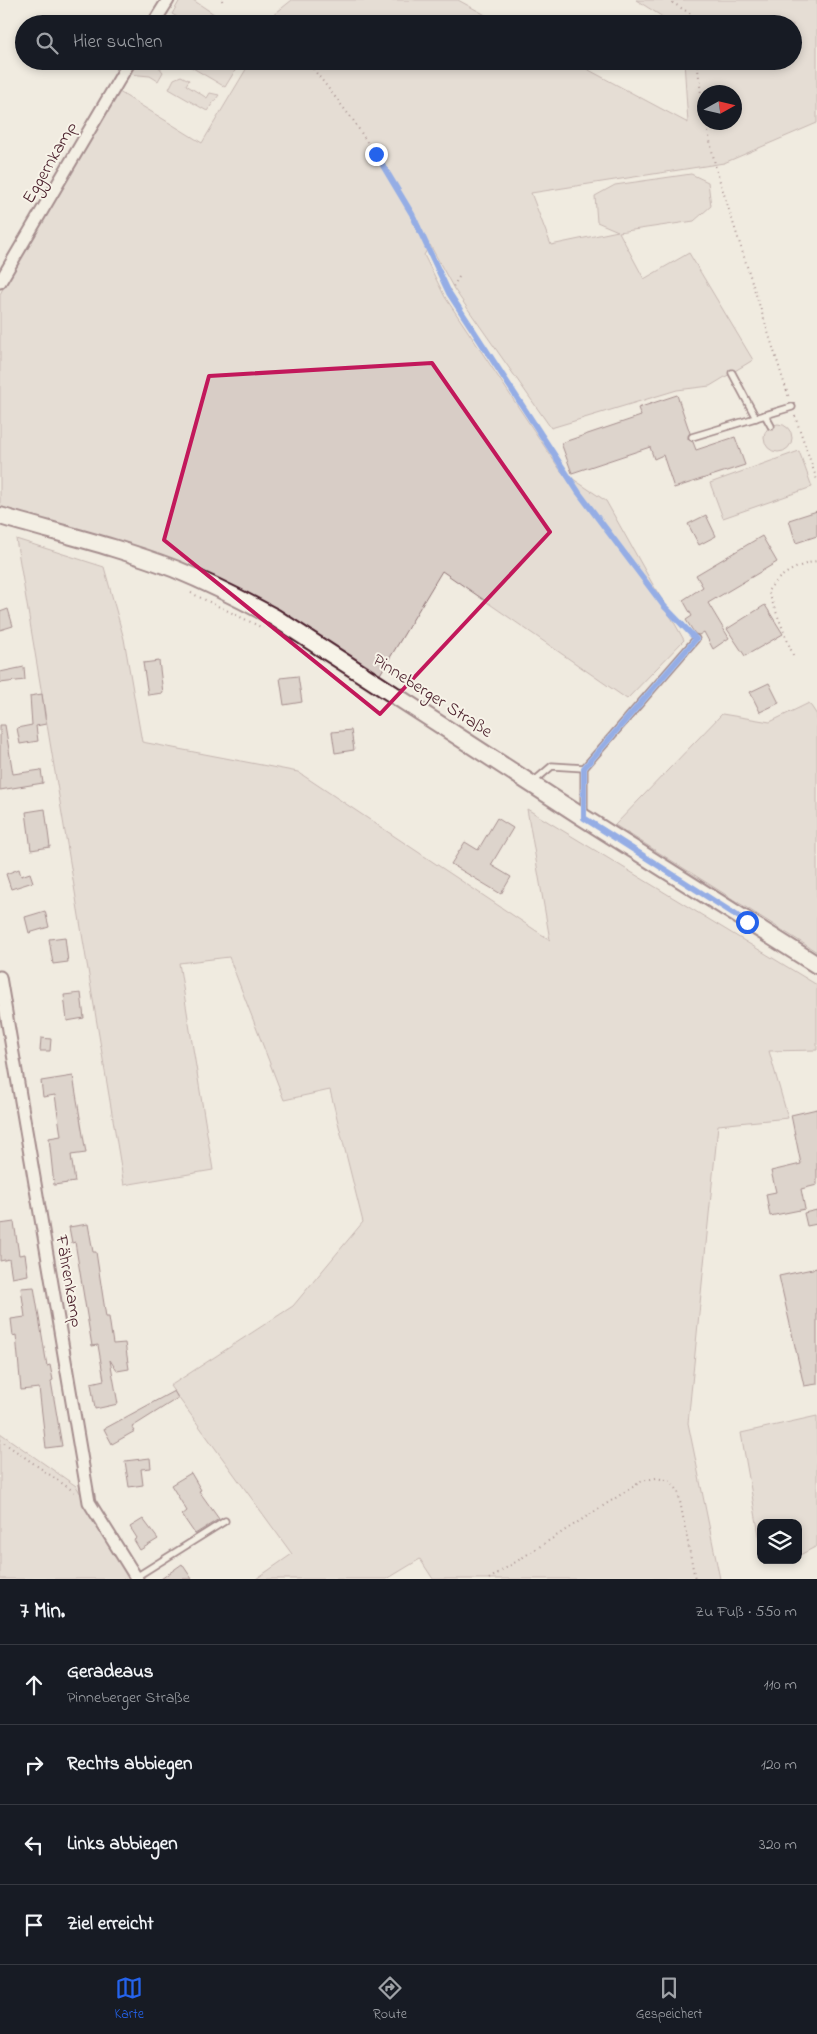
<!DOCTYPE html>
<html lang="de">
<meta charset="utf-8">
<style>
:root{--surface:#171b24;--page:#20242c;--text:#f1f3f6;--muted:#9ea1a6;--line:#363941;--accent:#2563eb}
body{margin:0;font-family:"Indie Flower",sans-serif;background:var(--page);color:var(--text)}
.controls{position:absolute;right:15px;bottom:15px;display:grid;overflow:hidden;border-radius:10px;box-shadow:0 2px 8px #0003}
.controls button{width:45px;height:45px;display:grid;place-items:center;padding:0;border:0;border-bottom:1px solid var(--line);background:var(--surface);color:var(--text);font:25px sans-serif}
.compass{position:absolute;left:697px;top:85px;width:45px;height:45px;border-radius:50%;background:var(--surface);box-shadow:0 2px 8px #0003;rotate:82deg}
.stop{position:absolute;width:15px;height:15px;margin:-11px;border:4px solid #2563eb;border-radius:50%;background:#fff}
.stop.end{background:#2563eb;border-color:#fff;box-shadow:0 1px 5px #0008}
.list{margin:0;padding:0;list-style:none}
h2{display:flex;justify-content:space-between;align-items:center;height:65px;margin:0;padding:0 20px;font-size:21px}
h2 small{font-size:16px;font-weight:400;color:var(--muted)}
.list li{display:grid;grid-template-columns:32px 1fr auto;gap:15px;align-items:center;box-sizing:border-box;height:80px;padding:0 20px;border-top:1px solid var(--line)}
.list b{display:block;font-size:19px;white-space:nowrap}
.list p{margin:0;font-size:16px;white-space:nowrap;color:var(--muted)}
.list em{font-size:16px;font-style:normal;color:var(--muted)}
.icon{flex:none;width:28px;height:28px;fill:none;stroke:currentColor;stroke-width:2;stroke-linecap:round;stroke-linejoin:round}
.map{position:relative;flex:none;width:817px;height:1579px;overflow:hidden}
.search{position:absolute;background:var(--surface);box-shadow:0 2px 8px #0003;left:15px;right:15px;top:15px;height:55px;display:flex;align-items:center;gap:12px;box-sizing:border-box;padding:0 18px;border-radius:28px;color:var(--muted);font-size:19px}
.sheet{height:385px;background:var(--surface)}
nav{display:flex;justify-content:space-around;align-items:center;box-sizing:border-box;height:70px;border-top:1px solid var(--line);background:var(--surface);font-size:14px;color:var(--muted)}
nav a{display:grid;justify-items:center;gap:2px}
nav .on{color:var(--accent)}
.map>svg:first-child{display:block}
</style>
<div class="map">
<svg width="817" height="1579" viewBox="0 0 817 1579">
<rect width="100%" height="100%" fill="#f0ebe0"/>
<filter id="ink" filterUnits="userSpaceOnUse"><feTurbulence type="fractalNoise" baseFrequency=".02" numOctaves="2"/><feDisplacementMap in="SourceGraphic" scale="10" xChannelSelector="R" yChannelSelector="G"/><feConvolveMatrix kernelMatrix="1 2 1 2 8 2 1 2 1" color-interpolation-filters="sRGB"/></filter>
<g filter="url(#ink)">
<g fill="#d8cdc6" stroke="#917678" fill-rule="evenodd">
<polygon points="180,0 193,0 229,24 189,24 172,14"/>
<polygon points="292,0 458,0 502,24 270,24 267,20"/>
<path d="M636,0H817V123L724,163L531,193L551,245L618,231L597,222L595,196L615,185L691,174L708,182L711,206L694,221L619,232L644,279L689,253L753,360L710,386L677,390L551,428L454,289L430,245L424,255L445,297L561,471L606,501L684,640L627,699L442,571L379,676L162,564L0,507V294L116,90L202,143L251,61H572L688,123L684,61H793V24H674ZM704,92H734V122H704Z"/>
<polygon points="136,61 154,61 163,72 158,81 150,76 128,74"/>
<polygon points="181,61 222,61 236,69 225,87"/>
<polygon points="181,76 189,80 186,85 207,98 210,93 219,95 207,111 169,89 174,79"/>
<circle cx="778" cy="438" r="14"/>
<polygon points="799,451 812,487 723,518 710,483"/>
<polygon points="16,539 104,567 124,639 142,742 298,772 550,940 527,809 817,985 817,1050 769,1051 788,1118 718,1125 688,1423 720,1579 433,1579 420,1559 387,1579 256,1579 292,1554 170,1386 293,1306 363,1222 330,1090 284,1100 229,957 179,963 213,1170 124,1185"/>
<polygon points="809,703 817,715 817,952 615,825 722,714 770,722"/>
<polygon points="817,1416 817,1546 798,1556 798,1523 761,1523 761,1546 741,1433"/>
<polygon points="0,1433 76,1486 132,1579 0,1579"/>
</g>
<g fill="#c6b8b3" stroke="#4a1f2b">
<polygon points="677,395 690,433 688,439 693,442 696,450 735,437 745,465 674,488 663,455 654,459 650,447 572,473 561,443 641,416 638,408"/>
<polygon points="817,511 817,536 796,543 789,520"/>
<polygon points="706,515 716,536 699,545 688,524"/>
<polygon points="762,536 777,562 708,603 729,638 713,649 704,632 699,635 695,634 686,620 692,616 683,600 703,587 696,575"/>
<polygon points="765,605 783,634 745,656 727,629"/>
<polygon points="8,609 13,626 0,630 0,612"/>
<polygon points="159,661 163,693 148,695 143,663"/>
<polygon points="24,667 25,680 0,683 0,672"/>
<polygon points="298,676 302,702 284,705 280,678"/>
<polygon points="769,683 779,703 760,712 750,692"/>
<polygon points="42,694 46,724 36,726 38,741 20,744 17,728 32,725 30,696"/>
<polygon points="0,725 5,725 13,774 41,770 43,783 0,790"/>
<polygon points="351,730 354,750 335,753 332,732"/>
<polygon points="45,809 50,847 31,850 26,812"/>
<polygon points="497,818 513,828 491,865 511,877 501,894 451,864 465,842 478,850"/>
<polygon points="19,869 21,876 30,873 33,882 11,889 6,874"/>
<polygon points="45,911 49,927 29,933 25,917"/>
<polygon points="65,937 68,962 53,964 49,939"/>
<polygon points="81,993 84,1018 67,1021 64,995"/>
<polygon points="41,1038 51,1039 50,1051 40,1051"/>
<polygon points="73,1076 86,1153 71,1155 75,1182 54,1185 49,1138 61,1136 55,1095 43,1097 41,1081"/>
<polygon points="817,1109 817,1185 801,1189 805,1209 770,1216 766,1194 776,1192 771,1171 801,1164 791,1115"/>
<polygon points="817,1210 817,1224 807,1226 804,1213"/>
<polygon points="14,1222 19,1255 25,1254 28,1275 12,1278 9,1259 0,1261 0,1224"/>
<polygon points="88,1224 93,1252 96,1252 106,1317 109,1317 113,1344 125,1343 129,1369 117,1371 110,1360 118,1404 95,1409 91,1383 104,1380 98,1345 92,1346 75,1242 72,1243 69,1227"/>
<polygon points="817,1268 817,1384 804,1386 779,1276"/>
<polygon points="34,1287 47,1366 50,1365 53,1380 51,1381 62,1446 46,1448 39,1388 21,1390 16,1335 13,1336 11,1319 25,1317 21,1288"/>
<polygon points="174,1391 178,1398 132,1427 135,1431 112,1444 104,1429"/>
<polygon points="150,1458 151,1468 141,1469 143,1485 129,1487 125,1461"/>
<polygon points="191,1473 201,1490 199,1491 219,1519 195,1534 182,1515 187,1511 171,1485"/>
<polygon points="143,1519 158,1539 140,1550 134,1540 137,1538 130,1527"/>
<polygon points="182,1564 192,1579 161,1579"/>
</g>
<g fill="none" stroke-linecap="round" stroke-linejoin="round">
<g stroke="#4a1f2b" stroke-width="9">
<g id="lane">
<polyline points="732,373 756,418"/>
<polyline points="765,415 771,426"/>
<polyline points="692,437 792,407"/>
<polyline points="532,783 552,766 584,768"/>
<polyline points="584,816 584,768 696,639"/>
<polyline points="136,1577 225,1521"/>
</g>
</g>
<g stroke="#4a1f2b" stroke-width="15">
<g id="street">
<polyline points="153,24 168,0"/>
<polyline points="0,282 130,61"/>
<polyline points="0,977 89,1502 137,1579"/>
</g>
</g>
<g stroke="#4a1f2b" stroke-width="20">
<path id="secondary" d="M0,516C58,533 118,547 175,569C209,583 241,599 274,617L584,818L817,965"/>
</g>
<g stroke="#4a1f2b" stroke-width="2" stroke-dasharray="1 4" stroke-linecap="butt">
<polyline points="222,0 223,4"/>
<polyline points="668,0 691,14 693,24"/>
<polyline points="307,61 353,120 413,214 449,293"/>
<polyline points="697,61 704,118"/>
<polyline points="706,122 716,169 789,398"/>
<polyline points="459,277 449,293 579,493 664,606 690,632"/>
<polyline points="795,416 817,480"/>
<polyline points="191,593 263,628"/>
<path d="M793,655L768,591C779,574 798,565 817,561"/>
<polyline points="0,1440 76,1493"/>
<polyline points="489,1579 642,1481 656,1478 671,1481 678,1491 695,1579"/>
</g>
<use href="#lane" stroke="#f7f3e8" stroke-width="5.5"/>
<use href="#street" stroke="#f7f3e8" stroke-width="11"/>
<use href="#secondary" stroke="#f7f3e8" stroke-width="16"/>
</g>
</g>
<g fill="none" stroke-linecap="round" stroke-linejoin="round" filter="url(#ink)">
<polyline stroke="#2563eb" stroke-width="6" points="376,154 412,214 449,293 579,493 664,606 696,639 584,768 584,818 747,922"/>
</g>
<path d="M0 0H817V1579H0ZM432,363L550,532L380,714L164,540L209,376Z" fill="#f0ebe0" fill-opacity=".55" fill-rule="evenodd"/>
<path fill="none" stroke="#c2185b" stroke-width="4" stroke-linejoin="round" d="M432,363L550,532L380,714L164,540L209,376Z"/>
<g text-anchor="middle" stroke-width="4" stroke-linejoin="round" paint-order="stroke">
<g font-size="18" fill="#4a1f2b" stroke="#f7f3e8">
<text transform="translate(49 162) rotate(-60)" y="6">Eggernkamp</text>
<text transform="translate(433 695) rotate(33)" y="6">Pinneberger Straße</text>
<text transform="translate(70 1281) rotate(80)" y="6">Fährenkamp</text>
</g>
</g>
</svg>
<div class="controls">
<button><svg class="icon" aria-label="layers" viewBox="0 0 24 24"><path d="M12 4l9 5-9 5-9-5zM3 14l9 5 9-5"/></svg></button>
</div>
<svg class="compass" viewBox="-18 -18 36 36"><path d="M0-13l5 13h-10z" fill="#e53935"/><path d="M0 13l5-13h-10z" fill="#9ea1a6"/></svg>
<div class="stop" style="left:747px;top:922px"></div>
<div class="stop end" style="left:376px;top:154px"></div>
<div class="search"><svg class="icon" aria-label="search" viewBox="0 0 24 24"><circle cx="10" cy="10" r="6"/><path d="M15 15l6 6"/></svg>Hier suchen</div>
</div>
<section class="sheet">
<h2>7 Min.<small>Zu Fuß · 550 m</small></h2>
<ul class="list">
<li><svg class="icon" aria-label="ahead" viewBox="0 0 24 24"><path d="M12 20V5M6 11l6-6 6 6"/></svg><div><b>Geradeaus</b><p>Pinneberger Straße</p></div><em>110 m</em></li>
<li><svg class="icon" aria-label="right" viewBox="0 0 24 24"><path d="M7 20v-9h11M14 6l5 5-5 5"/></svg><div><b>Rechts abbiegen</b></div><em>120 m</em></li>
<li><svg class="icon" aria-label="left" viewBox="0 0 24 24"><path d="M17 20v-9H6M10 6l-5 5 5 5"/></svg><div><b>Links abbiegen</b></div><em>320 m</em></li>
<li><svg class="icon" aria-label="arrive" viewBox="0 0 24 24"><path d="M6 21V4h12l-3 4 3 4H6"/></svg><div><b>Ziel erreicht</b></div></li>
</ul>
</section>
<nav>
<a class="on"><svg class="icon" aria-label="map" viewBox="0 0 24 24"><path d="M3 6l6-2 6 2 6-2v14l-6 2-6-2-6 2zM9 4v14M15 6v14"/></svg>Karte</a>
<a><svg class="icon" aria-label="directions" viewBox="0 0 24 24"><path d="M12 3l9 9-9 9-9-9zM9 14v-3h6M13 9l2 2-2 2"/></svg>Route</a>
<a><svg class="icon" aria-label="saved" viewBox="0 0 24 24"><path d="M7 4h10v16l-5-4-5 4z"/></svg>Gespeichert</a>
</nav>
